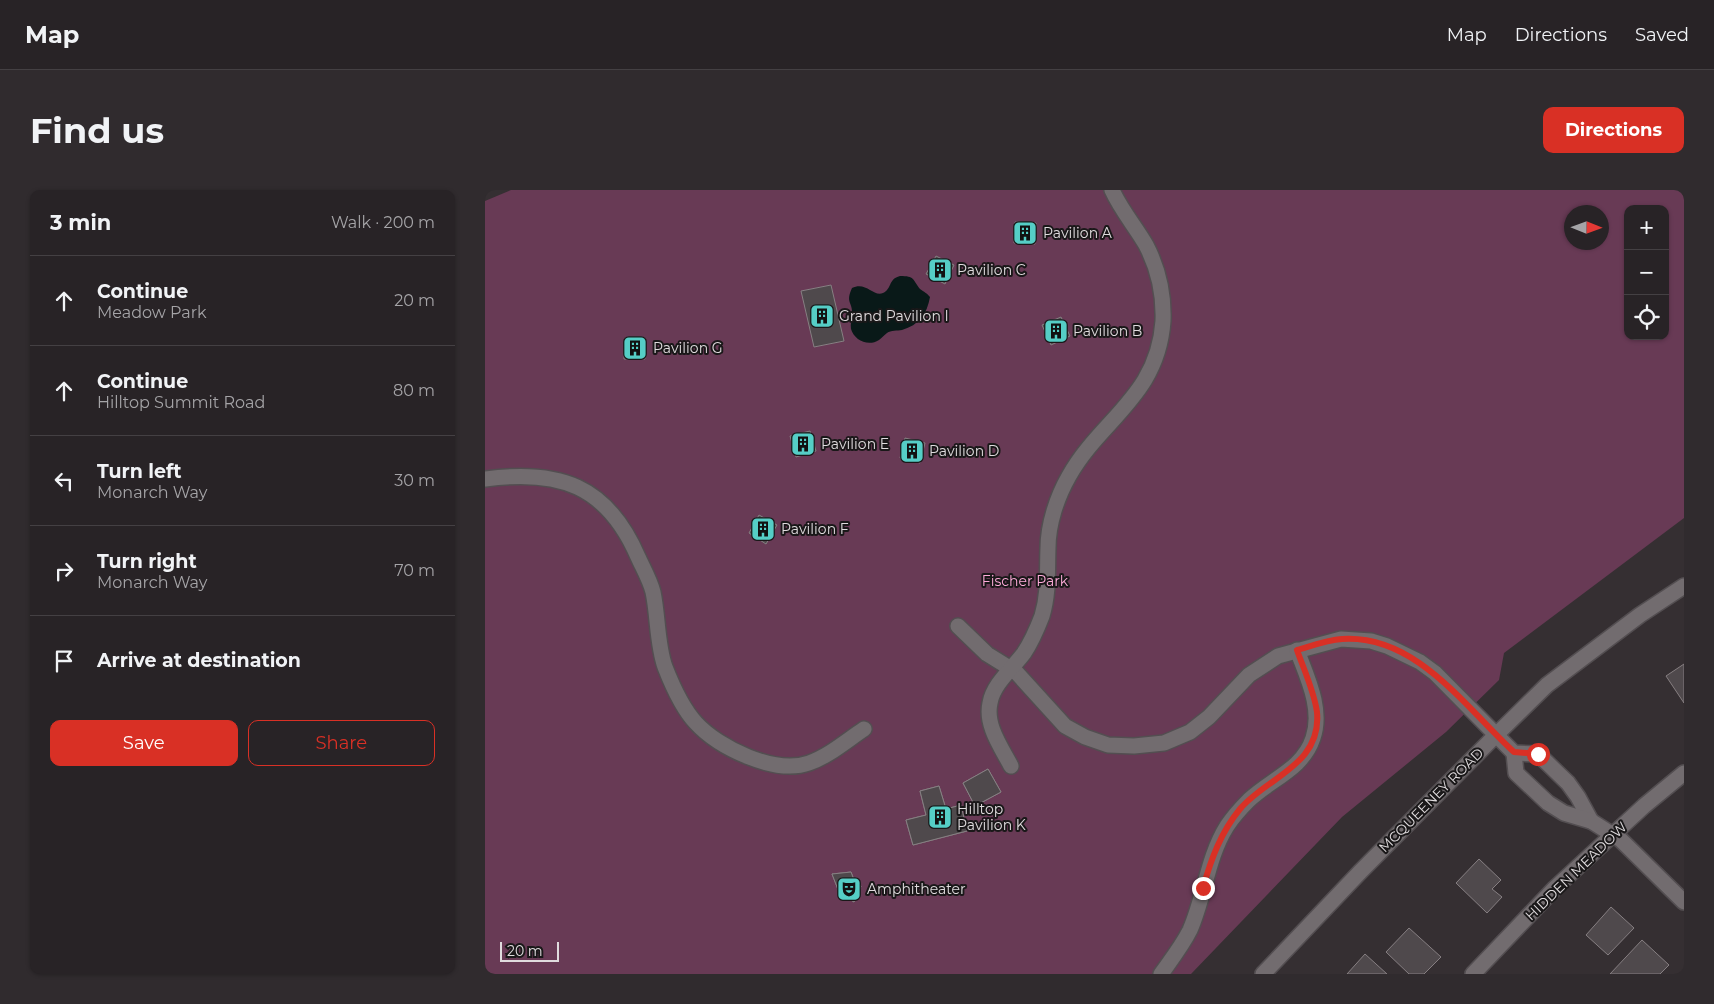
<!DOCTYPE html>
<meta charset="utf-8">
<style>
:root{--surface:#282326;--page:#302b2e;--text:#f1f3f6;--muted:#a5a4a7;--line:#444043;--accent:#d93025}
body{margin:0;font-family:Montserrat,sans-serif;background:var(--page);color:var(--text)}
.controls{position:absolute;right:15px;top:15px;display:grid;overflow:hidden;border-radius:10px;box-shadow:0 1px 4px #0004}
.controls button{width:45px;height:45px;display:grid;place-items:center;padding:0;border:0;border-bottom:1px solid var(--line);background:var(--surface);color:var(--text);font:25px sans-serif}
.compass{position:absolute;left:1079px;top:15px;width:45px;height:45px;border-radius:50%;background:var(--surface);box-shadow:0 1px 4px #0004;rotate:91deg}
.scale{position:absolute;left:15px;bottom:12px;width:59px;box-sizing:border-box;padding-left:5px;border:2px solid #e0dcde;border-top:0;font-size:14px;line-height:18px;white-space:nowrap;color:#e0dcde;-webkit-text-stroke:4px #1a1819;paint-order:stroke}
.stop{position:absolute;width:15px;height:15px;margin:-11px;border:4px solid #d93025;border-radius:50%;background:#fff}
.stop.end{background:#d93025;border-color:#fff;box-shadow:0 1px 5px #0008}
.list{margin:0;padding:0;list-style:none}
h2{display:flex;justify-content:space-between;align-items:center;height:65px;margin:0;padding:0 20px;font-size:21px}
h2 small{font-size:16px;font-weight:400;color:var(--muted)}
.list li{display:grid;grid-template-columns:32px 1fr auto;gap:15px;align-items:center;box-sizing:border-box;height:90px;padding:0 20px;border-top:1px solid var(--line)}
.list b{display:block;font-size:19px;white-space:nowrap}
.list p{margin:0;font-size:16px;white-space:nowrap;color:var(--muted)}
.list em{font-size:16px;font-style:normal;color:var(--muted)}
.actions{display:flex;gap:10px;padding:15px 20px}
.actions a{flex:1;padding:11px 0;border:1px solid var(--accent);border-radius:10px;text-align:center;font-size:18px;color:var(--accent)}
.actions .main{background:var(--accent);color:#fff}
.icon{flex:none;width:28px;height:28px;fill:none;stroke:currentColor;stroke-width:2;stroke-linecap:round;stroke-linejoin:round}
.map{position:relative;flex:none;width:1199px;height:784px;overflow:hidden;border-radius:10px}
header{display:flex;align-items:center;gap:30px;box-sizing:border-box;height:70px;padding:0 25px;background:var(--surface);border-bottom:1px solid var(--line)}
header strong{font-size:24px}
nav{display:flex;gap:28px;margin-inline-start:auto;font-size:18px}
.intro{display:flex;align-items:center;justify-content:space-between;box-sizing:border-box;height:120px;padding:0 30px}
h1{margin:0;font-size:35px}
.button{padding:12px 22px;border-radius:10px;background:var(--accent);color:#fff;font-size:18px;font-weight:700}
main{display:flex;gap:30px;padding:0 30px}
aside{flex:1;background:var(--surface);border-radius:10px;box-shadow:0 1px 4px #0004}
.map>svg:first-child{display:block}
</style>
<header>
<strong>Map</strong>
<nav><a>Map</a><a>Directions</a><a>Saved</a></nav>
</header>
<div class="intro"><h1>Find us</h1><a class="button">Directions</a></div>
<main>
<aside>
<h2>3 min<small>Walk · 200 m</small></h2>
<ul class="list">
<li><svg class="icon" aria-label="ahead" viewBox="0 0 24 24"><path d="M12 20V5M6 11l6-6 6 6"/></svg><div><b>Continue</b><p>Meadow Park</p></div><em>20 m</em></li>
<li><svg class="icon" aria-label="ahead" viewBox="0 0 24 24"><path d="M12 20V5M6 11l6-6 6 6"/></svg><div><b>Continue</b><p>Hilltop Summit Road</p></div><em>80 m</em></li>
<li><svg class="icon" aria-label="left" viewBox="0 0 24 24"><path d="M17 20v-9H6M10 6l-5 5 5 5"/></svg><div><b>Turn left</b><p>Monarch Way</p></div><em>30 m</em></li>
<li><svg class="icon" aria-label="right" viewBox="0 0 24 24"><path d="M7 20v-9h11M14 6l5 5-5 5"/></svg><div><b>Turn right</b><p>Monarch Way</p></div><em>70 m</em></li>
<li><svg class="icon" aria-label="arrive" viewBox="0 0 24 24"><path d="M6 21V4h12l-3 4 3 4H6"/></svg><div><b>Arrive at destination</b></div></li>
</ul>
<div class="actions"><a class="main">Save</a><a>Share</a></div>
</aside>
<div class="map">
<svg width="1199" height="784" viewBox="0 0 1199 784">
<rect width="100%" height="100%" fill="#352f32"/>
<path fill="#683a55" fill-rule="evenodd" d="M26,0H1199V328L1019,463L1014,490L961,542L857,627L706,784H0V11ZM1143,19H1180V146H1143ZM1086,22H1116V52H1086Z"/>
<path fill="#091918" d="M415,86C430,86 427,89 435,99C439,102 442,103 445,107C442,124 434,135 417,140C412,141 406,140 402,143C399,145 397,148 394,150C383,157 369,150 366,139C365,134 367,129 367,124C368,112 360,113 367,98C381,91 388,107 398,103C407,99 403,89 415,86Z"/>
<g fill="#4f494c" stroke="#867f82">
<polygon points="530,32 551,33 550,54 529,53"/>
<polygon points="451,66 469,75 460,94 441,84"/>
<polygon points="346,95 359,151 329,157 316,101"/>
<polygon points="576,127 585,146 566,155 557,135"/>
<polygon points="140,148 160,148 160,169 139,169"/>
<polygon points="325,241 331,261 311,267 305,246"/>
<polygon points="420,248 440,253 435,273 415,268"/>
<polygon points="274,325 292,335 281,354 264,343"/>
<polygon points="1199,474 1199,513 1181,486"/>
<polygon points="503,579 516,602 490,616 478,593"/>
<polygon points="503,579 516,602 490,616 478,593"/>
<polygon points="454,596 461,619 476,615 482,641 428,655 421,630 441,625 435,601"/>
<polygon points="454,596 461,619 476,615 482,641 428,655 421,630 441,625 435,601"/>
<polygon points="994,669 1016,690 1007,699 1017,707 1002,723 971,693"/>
<polygon points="366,682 369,690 376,696 369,712 354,702 347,684"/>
<polygon points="366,682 369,690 376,696 369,712 354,702 347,684"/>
<polygon points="1126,717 1149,738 1123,765 1101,745"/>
<polygon points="924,738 956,767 939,784 924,784 901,762"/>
<polygon points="1157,750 1184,775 1175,784 1125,784"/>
<polygon points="880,764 902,784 862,784"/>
</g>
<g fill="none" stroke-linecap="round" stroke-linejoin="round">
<g stroke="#534e51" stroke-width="18">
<g id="minor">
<path d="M0,289C74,279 122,295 153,367C158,378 165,390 168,402C173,425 172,455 180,477C187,495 197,518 211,533C234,558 290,585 324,573C344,566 361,551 379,539"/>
<polyline points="473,436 502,464 531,482 580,536 600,547 623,555 649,556 679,553 705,542 724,527 764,485 793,466 856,449 886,451 902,456 935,472 950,483 1029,563 1053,564 1083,593 1093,607 1106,631"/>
<polyline points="1029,563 1031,583 1063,613 1079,623 1106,631 1136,650 1199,712"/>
<path d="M526,576C516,557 500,535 505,513C508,494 528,478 539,463C547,451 552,439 557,426C564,403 562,381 563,358C563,334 572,307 584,286C616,229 673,206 678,131C679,105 673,78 661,55C650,36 636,20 627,0"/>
<path d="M676,784C686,770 697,756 705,740C720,706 722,668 742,636C748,627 756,618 764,610C786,589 818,579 828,548C838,519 822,487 812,460"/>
<polyline points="778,784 875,682 1011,545 1062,495 1155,425 1199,396"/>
<polyline points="988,784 1070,698 1159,616 1199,583"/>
</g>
</g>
<use href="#minor" stroke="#726c6f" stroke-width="15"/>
</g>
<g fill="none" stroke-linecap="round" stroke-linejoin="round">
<path stroke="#d93025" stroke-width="6" d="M718,698C726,669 736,642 755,619C782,587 837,575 832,522C829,501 819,480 812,460C826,456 842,450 857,449C931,444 981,518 1029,562L1053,564"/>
</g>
<defs>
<g id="building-square" transform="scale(1.25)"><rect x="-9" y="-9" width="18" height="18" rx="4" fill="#55cec6" stroke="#1a1819"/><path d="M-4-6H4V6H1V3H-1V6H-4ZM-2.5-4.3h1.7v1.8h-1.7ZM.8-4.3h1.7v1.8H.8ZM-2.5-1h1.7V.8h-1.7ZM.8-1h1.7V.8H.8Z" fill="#111"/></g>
<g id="theatre-square" transform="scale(1.25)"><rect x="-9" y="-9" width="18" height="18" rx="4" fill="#55cec6" stroke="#1a1819"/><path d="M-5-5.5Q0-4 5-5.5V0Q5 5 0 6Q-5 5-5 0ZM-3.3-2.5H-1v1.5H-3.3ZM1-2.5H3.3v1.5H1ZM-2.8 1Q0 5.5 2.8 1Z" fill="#111"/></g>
</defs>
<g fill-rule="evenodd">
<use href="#building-square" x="540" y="43"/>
<use href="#building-square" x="455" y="80"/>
<use href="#building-square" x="337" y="126"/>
<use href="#building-square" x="571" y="141"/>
<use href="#building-square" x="150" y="158"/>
<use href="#building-square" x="318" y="254"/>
<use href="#building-square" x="427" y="261"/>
<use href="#building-square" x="278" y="339"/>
<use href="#building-square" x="455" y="627"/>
<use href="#theatre-square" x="364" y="699"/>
</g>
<g text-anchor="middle" stroke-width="4" stroke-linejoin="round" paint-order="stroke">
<g font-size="14" fill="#e0dcde" stroke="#1a1819" text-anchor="start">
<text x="558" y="48">Pavilion A</text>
<text x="472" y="85">Pavilion C</text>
<text x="354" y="131">Grand Pavilion I</text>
<text x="588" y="146">Pavilion B</text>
<text x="168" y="163">Pavilion G</text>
<text x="336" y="259">Pavilion E</text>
<text x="444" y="266">Pavilion D</text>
<text x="296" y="344">Pavilion F</text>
<text x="472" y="624">Hilltop<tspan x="472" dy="16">Pavilion K</tspan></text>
<text x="382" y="704">Amphitheater</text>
</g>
<g font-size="14" fill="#feabda" stroke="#1a1819">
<text x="540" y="396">Fischer Park</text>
</g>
<g font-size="14" fill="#e0dcde" stroke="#1a1819">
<text transform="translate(946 610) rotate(-45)" y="5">MCQUEENEY ROAD</text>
<text transform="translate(1091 681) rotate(-44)" y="5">HIDDEN MEADOW</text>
</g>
</g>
</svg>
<div class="controls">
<button>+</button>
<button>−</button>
<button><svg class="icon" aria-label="locate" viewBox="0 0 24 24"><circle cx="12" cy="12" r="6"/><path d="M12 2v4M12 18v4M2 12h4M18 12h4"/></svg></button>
</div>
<svg class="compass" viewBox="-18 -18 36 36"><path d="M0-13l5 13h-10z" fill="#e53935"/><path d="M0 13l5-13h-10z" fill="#a5a4a7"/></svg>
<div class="scale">20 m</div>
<div class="stop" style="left:1053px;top:564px"></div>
<div class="stop end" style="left:718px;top:698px"></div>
</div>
</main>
